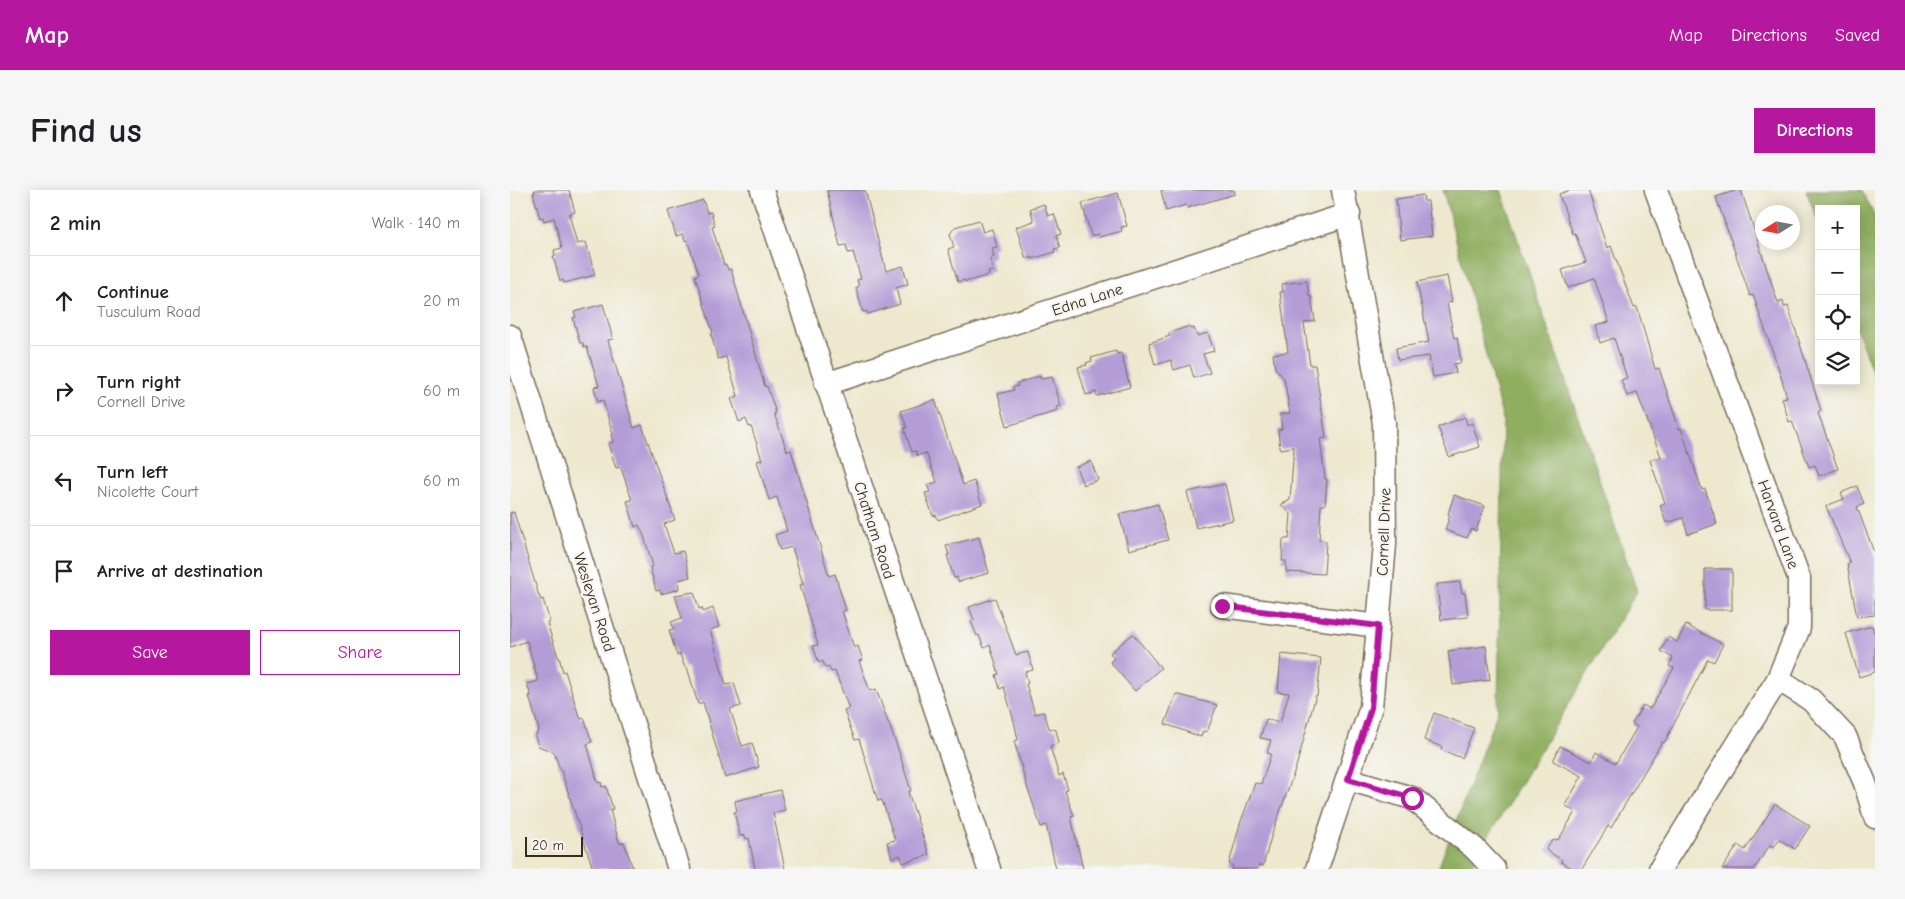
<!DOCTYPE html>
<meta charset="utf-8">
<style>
:root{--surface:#fff;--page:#f6f6f6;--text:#202124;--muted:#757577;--line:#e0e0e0;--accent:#b5179e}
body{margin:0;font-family:"Comic Neue",sans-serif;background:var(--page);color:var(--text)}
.controls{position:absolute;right:15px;top:15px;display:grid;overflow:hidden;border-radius:0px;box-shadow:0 2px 12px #0003}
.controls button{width:45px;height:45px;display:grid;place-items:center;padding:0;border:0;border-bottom:1px solid var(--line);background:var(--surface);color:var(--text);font:25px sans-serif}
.compass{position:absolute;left:1245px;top:15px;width:45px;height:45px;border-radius:50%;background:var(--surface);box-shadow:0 2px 12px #0003;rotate:259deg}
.scale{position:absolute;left:15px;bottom:12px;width:58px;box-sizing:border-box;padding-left:5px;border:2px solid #3b2a1e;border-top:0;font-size:14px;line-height:18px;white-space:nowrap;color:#3b2a1e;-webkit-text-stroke:4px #f6f6f2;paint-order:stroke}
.stop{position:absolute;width:15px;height:15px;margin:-11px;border:4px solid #b5179e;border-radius:50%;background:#fff}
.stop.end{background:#b5179e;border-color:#fff;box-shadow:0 1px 5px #0008}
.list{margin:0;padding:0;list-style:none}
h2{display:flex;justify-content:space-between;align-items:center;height:65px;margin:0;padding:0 20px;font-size:21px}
h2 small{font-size:16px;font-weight:400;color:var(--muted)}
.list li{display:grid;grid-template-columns:32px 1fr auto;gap:15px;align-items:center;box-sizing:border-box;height:90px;padding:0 20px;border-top:1px solid var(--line)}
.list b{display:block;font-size:19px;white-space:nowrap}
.list p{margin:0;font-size:16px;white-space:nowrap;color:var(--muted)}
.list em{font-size:16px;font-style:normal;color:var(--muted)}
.actions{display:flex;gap:10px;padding:15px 20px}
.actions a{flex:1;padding:11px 0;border:1px solid var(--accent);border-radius:0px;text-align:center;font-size:18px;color:var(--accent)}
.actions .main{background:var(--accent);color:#fff}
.icon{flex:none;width:28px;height:28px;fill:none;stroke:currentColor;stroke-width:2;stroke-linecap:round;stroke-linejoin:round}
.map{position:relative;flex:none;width:1365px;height:679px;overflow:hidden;border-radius:0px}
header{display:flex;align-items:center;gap:30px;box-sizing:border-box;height:70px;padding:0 25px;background:var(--accent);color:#fff}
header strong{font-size:24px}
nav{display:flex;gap:28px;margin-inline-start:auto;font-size:18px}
.intro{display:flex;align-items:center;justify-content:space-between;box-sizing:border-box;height:120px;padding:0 30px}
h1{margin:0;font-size:35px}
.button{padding:12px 22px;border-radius:0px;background:var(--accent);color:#fff;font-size:18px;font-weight:700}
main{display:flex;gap:30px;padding:0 30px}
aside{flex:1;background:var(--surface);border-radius:0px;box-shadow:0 2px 12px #0003}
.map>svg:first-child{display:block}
</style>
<header>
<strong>Map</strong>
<nav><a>Map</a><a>Directions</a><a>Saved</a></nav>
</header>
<div class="intro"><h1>Find us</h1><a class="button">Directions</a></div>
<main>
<aside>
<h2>2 min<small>Walk · 140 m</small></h2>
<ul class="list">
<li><svg class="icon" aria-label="ahead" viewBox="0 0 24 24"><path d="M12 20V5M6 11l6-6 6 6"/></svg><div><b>Continue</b><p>Tusculum Road</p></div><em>20 m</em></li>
<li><svg class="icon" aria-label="right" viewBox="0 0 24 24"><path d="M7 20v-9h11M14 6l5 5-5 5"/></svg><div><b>Turn right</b><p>Cornell Drive</p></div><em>60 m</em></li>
<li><svg class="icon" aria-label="left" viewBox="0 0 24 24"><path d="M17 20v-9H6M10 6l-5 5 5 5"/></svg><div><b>Turn left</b><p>Nicolette Court</p></div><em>60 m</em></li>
<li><svg class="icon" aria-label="arrive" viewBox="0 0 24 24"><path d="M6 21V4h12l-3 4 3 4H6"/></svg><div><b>Arrive at destination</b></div></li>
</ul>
<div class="actions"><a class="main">Save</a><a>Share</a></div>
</aside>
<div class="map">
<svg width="1365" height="679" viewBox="0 0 1365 679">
<rect width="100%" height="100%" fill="#f6f6f2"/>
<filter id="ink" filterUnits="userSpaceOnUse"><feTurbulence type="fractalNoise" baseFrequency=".02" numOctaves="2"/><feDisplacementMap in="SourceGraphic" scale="10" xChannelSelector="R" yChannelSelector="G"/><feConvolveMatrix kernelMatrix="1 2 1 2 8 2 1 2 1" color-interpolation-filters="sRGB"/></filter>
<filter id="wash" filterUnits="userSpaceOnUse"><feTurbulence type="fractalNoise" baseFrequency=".0096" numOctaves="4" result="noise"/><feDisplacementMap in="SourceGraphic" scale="20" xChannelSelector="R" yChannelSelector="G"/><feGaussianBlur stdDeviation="1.12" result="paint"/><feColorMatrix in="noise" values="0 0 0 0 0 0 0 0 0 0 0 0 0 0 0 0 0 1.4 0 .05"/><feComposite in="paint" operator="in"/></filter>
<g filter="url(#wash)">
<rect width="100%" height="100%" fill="#ede8ce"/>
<g fill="#90ae61" stroke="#666c40">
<polygon points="933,0 991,0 1127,401 959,679 928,679 988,520 993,230"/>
<polygon points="1296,0 1352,0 1365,27 1365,189 1346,138 1346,19 1309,19 1309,34"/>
</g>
<g id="blocks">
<g fill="#b49dd7">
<polygon points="24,0 59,0 65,22 59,24 67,54 76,52 85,85 54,93 53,90 50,91 43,66 45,66 44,60 52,58 44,28 34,31 33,27 30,28 23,3 25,3"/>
<polygon points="317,0 355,0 376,81 393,76 398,94 386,98 390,114 358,124 357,121 353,122 346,98 349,96 347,90 351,89 343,62 338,63 336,55 330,56"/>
<polygon points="651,0 724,0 725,4 677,18 676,15 656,21"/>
<polygon points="1060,0 1078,0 1097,58 1101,56 1124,118 1127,117 1145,179 1149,178 1169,239 1171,238 1192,300 1195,299 1207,334 1178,344 1173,328 1156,333 1150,315 1155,313 1140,270 1151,267 1127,203 1117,206 1111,190 1117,188 1104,148 1090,153 1085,136 1099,132 1084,88 1058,98 1052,80 1076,72 1065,43 1063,44 1049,4"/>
<polygon points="1228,0 1231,0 1268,113 1273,111 1274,117 1278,116 1311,221 1308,223 1328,279 1309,286 1305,275 1299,277 1282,231 1279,232 1272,208 1277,207 1268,177 1243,105 1240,106 1206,7"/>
<polygon points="608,3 617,36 611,37 612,41 589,47 588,44 581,46 572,13"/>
<polygon points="913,5 914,11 918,11 922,46 890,50 886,9"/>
<polygon points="193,10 197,23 201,22 205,36 202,37 214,75 216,74 218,80 221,79 255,197 257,196 266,223 264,223 277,261 281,260 319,386 325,384 336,420 332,421 344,458 348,456 353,470 349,471 360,501 366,499 388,559 401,601 398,602 419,665 393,673 390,665 382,668 377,652 385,650 372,610 368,611 349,549 345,550 334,521 339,519 325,481 321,482 319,477 315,478 313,471 309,473 303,456 308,455 290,395 293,394 282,357 270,360 265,345 277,341 267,307 259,310 247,271 252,270 241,236 239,237 236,229 229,232 221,208 228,206 216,167 208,169 201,144 203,143 185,86 189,84 177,50 175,51 173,44 166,46 158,21"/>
<polygon points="534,14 538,26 544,24 551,44 546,46 550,58 544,59 545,62 522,69 522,67 516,69 506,37 524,31 520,19"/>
<polygon points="469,30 473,42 482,39 487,57 482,58 484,67 480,68 483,81 478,82 479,85 455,92 455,90 448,92 438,59 444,57 440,44 445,37"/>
<polygon points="937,86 942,112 937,113 944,148 947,147 951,173 944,174 946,183 923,187 919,166 888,170 886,158 919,152 907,92"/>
<polygon points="797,91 799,106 801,106 805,131 794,133 800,175 805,175 816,248 810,249 815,289 817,289 815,315 811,315 809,350 816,351 814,384 776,382 776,371 772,371 773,349 779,349 781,324 771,315 780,310 784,257 770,259 768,240 772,239 770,224 780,223 774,188 765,178 763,164 778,162 770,102 773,102 772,94"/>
<polygon points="93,114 103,149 98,150 124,238 132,235 165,330 154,334 164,363 173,361 180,387 168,390 169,399 151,404 150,400 146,401 140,377 143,376 134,346 129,335 125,337 117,311 122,310 112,281 110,277 106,278 98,254 103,252 101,245 103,245 93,210 88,212 84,197 89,196 77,157 74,157 73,153 70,153 63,128 66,127 64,122"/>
<polygon points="680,136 680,139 684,138 687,146 698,143 704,161 693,164 700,183 684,188 680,175 664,180 661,170 645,175 639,153 660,146 659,143"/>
<polygon points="606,161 607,164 611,163 620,197 587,206 586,202 576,205 568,177 577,175 576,173 582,171 581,168"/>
<polygon points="530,186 531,189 542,187 551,216 547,217 548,221 497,236 488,204 504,200 503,197 508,196 507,193"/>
<polygon points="425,210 453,295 464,291 472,314 428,330 426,325 423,326 415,303 420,302 417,295 427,292 416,263 407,266 406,261 402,262 394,238 397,238 391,221"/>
<polygon points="955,227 957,235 962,233 970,257 939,267 928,237"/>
<polygon points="581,271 588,290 573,295 566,277"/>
<polygon points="715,294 723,330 686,338 677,302"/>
<polygon points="1347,296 1354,314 1347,317 1365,365 1365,425 1347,427 1337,374 1340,373 1316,316 1334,309 1331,303"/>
<polygon points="944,305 975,316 966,341 961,339 957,348 935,340 940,325 938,324"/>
<polygon points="648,314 658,350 619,360 609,324"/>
<polygon points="4,322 28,403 31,410 33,409 40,432 37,433 48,467 49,467 53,482 55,481 68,523 71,529 74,528 82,552 77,554 88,593 91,592 92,597 96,596 103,619 100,620 108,649 110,654 114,652 123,679 83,679 50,577 49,577 44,562 28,556 25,546 29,540 19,506 21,506 17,494 28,491 17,451 0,457 0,323"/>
<polygon points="469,347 479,383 448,392 447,387 444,388 437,365 439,365 436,356"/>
<rect x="1195" y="379" width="27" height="41"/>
<polygon points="950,392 952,403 955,403 958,427 931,430 927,394"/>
<polygon points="184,402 189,419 192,418 193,422 203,418 209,437 200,440 216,495 224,493 231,516 220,519 232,556 242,553 249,577 215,588 193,512 188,514 177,477 175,478 170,464 167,466 159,440 164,439 161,432 172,428 165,405"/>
<polygon points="485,408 506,465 518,462 523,480 515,482 518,493 516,494 525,524 534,522 539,538 546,540 549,553 540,556 549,586 553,584 558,600 555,601 564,626 561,627 573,679 546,679 536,635 531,637 517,596 504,551 508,550 504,531 494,497 490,499 486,485 489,484 480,455 474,458 469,445 467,446 461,431 464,430 459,417"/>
<polygon points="1176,435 1213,454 1204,472 1198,469 1154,553 1152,552 1101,638 1098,636 1072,679 1063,679 1051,672 1052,670 1036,660 1042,651 1049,649 1065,622 1055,615 1072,586 1043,571 1050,556 1081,572 1086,562 1106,573 1127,537 1122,534 1133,515 1140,519 1164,478 1159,476 1163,468 1151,461 1158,447 1167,452"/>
<polygon points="1362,436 1365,445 1365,482 1349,487 1336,443"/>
<polygon points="623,444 651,478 625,501 600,472 604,468 600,463"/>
<polygon points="976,456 980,490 943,495 938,461"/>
<polygon points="771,464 811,468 807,506 806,505 786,577 761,647 753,676 749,675 748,679 722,679 723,676 719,674 730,634 745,593 751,594 761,564 757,563 761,550 750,548 756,529 770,533 779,503 768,502"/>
<polygon points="666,504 707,515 697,542 693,541 691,547 655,534"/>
<polygon points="924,523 964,538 952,568 931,560 932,557 914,550"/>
<polygon points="270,600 275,620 263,623 275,679 245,679 239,648 236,649 235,645 230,646 224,622 227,622 225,611"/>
<polygon points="1265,614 1300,636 1285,659 1269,649 1264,657 1260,655 1244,679 1212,679 1228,655 1235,660"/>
</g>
</g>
</g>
<g filter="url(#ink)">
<use href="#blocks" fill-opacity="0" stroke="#796c5c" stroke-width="1"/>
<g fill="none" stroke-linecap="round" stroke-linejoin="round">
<g stroke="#796c5c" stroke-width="25">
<g id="minor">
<polyline points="252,0 479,679"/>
<polyline points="1146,0 1289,388 1289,438 1268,489 1150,679"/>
<polyline points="0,146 169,679"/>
<polyline points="316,194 839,24"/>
<polyline points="712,416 868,436"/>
<polyline points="1268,489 1301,510 1335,546 1355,593 1365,627"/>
<polyline points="838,589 902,608 964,658 984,679"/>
<polyline points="807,679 861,517 875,354 874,233 833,0"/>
</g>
</g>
<use href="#minor" stroke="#fff" stroke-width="22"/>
</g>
</g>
<g fill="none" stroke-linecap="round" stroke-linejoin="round" filter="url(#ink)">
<polyline stroke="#b5179e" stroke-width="6" points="712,416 868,436 861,518 838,589 902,608"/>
</g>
<g text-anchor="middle" stroke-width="5" stroke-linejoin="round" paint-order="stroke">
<g font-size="16" fill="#3b2a1e" stroke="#f6f6f2">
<text transform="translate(577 109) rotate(-18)" y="6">Edna Lane</text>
<text transform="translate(1269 334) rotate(70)" y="6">Harvard Lane</text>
<text transform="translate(365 340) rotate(72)" y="6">Chatham Road</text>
<text transform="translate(873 342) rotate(-88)" y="6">Cornell Drive</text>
<text transform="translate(85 412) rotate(72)" y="6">Wesleyan Road</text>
</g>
</g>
</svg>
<div class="controls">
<button>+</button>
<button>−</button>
<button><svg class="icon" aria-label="locate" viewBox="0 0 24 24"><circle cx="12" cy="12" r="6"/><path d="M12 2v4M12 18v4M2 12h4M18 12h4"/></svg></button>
<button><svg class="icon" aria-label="layers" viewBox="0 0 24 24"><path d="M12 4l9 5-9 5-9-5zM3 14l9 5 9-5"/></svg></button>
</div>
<svg class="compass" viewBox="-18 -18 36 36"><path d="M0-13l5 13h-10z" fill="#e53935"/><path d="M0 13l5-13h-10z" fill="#757577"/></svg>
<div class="scale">20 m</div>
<div class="stop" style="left:902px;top:608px"></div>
<div class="stop end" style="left:712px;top:416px"></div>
</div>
</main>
